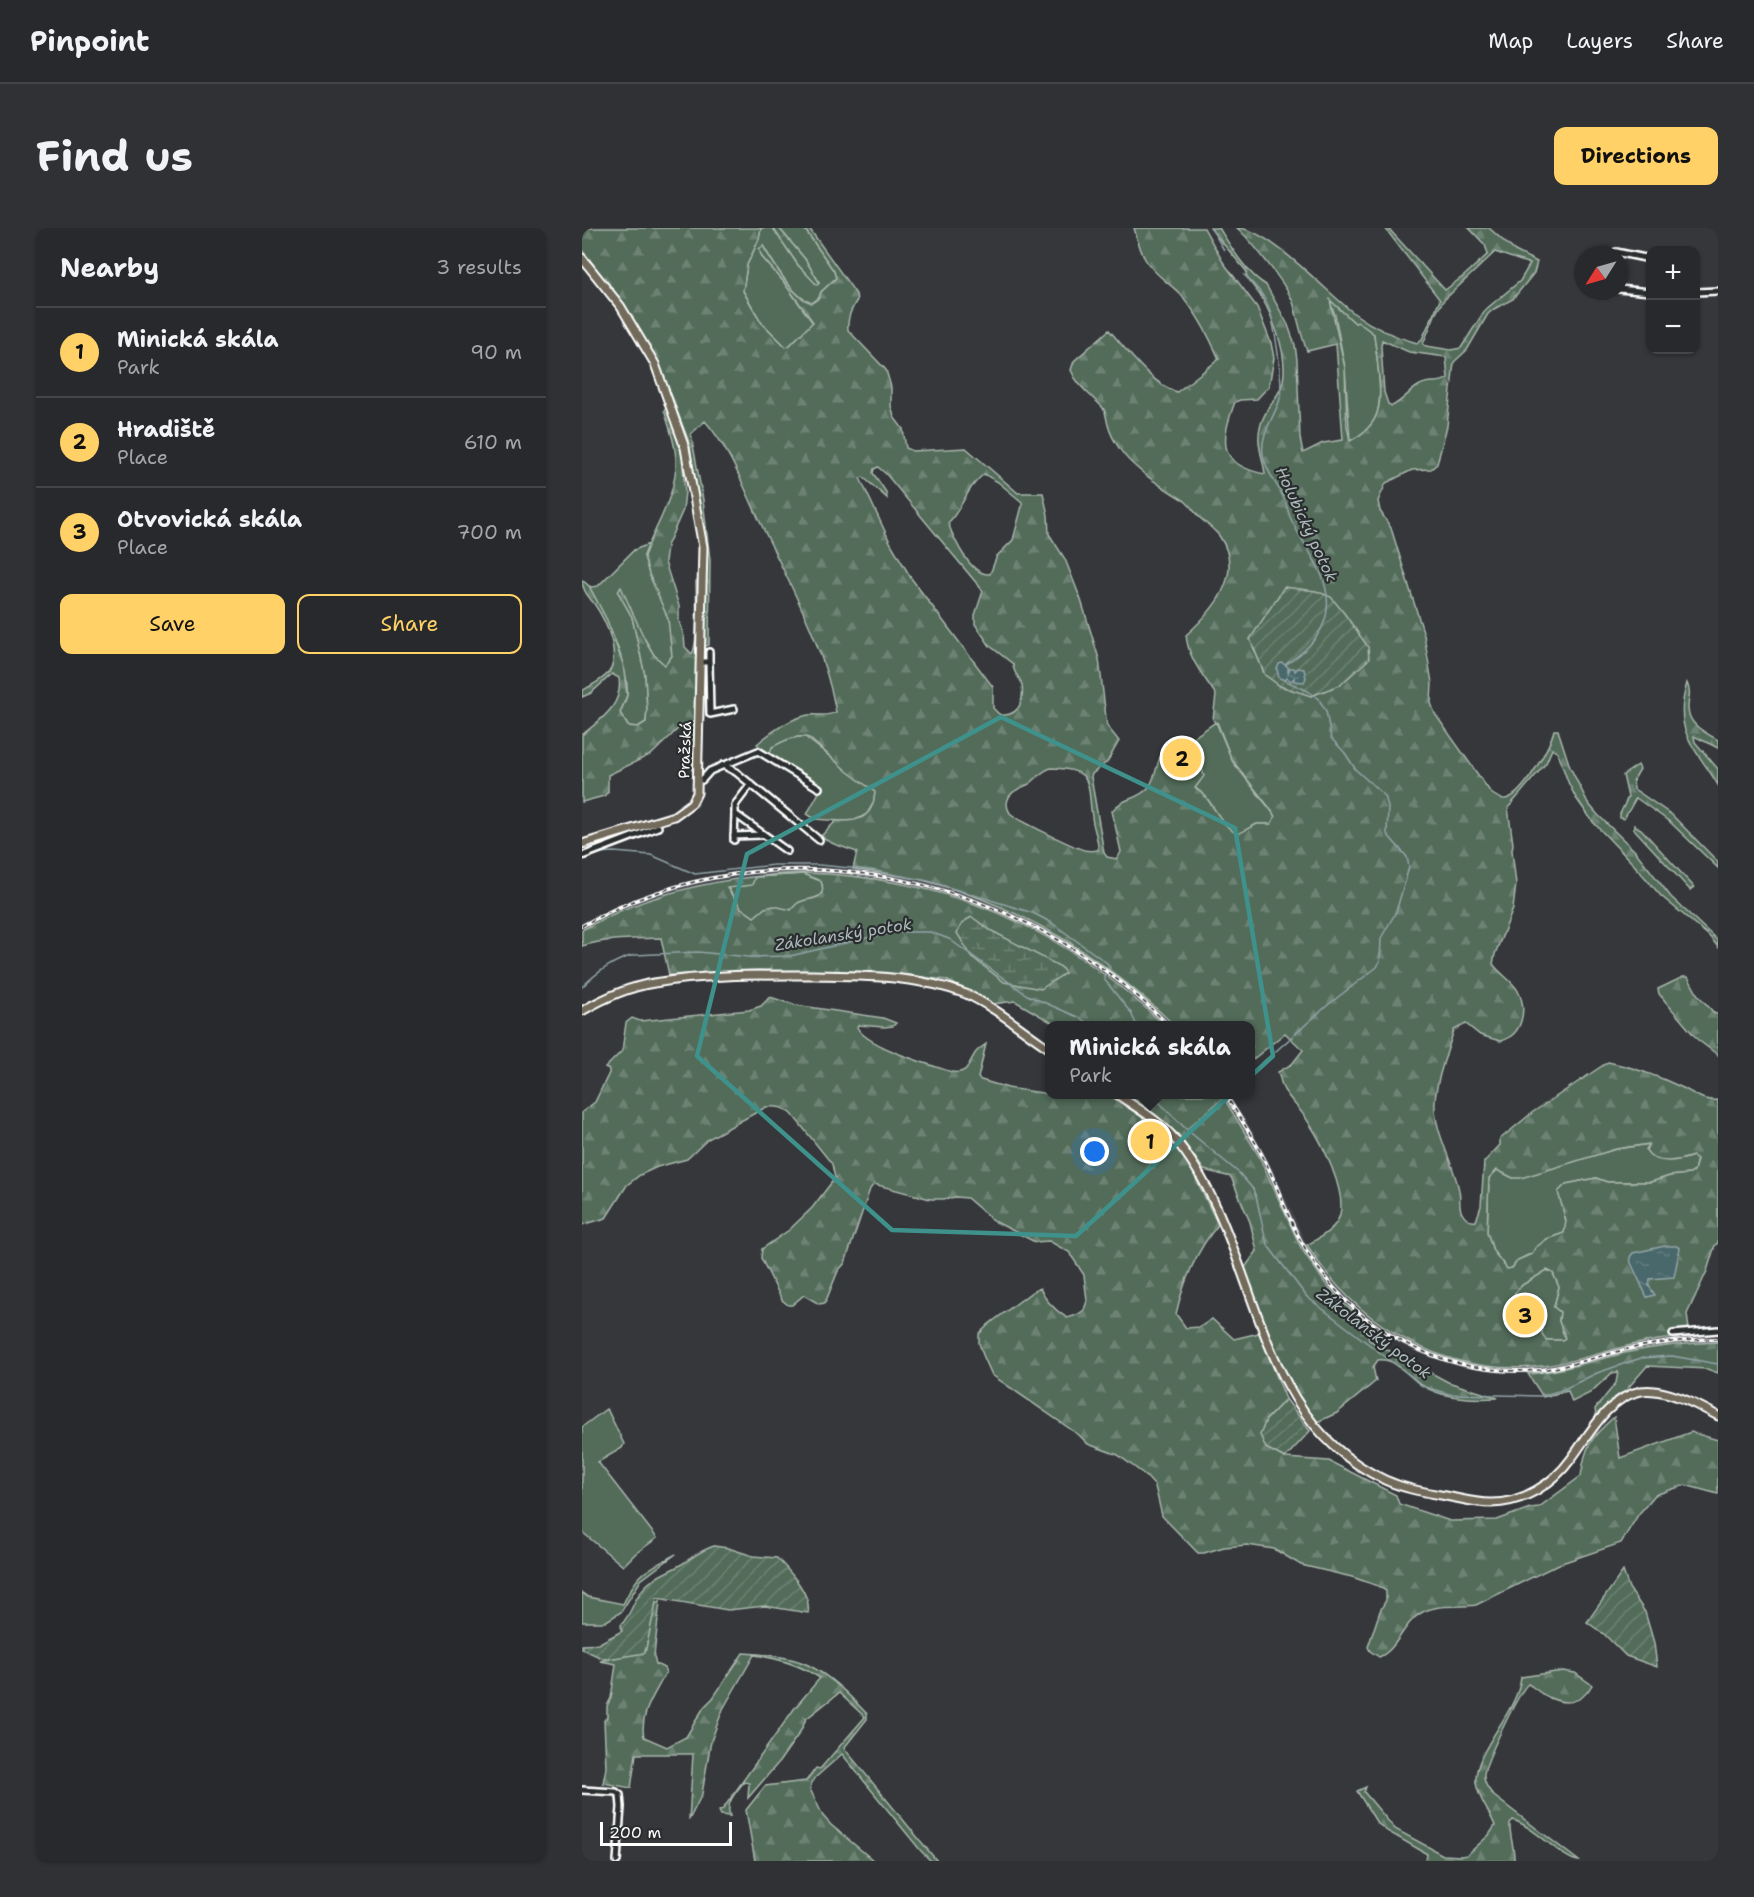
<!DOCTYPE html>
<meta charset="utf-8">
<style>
:root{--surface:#28292c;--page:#303134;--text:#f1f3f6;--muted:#a5a6a9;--line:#444548;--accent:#ffd166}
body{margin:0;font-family:"Shantell Sans",sans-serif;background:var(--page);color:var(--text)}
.controls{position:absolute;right:18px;top:18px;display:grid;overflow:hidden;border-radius:12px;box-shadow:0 2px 4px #0004}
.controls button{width:54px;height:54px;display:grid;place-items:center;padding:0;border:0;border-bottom:2px solid var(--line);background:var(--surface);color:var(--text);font:30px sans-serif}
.compass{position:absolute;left:992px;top:18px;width:54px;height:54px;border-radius:50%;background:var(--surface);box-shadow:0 2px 4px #0004;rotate:233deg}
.scale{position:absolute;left:18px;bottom:15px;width:132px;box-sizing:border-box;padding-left:6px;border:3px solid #fff;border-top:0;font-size:16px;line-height:21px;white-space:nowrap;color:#fff;-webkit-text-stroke:4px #2a2d2e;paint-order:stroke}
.you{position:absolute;left:513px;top:924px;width:21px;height:21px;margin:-15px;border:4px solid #fff;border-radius:50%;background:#1a73e8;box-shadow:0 0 0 9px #1a73e833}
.badge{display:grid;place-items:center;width:39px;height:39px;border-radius:50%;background:var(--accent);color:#111;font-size:20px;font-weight:700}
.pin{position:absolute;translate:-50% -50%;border:3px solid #fff;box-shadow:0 2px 6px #0006}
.popup{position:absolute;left:463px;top:793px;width:210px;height:78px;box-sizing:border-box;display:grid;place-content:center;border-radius:12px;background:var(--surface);filter:drop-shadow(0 2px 4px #0005);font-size:20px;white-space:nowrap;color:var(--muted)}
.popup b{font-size:22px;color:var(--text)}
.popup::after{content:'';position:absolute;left:50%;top:100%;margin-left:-12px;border:12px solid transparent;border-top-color:var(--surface)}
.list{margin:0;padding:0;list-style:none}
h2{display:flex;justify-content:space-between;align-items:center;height:78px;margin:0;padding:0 24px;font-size:26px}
h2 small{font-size:20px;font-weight:400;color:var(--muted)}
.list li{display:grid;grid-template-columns:39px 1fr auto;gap:18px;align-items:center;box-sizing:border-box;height:90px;padding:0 24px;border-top:2px solid var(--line)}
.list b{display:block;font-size:22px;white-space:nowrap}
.list p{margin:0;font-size:20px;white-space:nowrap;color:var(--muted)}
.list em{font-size:20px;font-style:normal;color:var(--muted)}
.actions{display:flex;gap:12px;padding:18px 24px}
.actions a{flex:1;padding:14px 0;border:2px solid var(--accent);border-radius:12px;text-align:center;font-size:21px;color:var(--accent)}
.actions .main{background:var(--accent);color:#111}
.map{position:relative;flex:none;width:1136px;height:1633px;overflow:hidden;border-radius:12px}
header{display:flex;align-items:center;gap:36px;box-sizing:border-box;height:84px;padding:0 30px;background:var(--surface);border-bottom:2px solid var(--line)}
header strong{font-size:28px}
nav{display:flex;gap:33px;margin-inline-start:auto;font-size:21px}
.intro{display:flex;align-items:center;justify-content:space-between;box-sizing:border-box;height:144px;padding:0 36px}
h1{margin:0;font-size:42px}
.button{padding:15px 27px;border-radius:12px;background:var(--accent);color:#111;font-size:21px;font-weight:700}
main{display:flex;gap:36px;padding:0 36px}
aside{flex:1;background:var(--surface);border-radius:12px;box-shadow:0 2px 4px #0004}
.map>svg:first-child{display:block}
</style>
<header>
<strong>Pinpoint</strong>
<nav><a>Map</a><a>Layers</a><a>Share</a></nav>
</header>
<div class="intro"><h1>Find us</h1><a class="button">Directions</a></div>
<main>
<aside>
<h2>Nearby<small>3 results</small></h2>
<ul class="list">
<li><span class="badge">1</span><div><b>Minická skála</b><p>Park</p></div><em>90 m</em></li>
<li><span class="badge">2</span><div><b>Hradiště</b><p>Place</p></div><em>610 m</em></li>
<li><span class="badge">3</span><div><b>Otvovická skála</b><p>Place</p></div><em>700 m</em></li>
</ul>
<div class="actions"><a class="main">Save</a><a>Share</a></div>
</aside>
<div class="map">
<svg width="1136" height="1633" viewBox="0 0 1136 1633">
<defs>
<pattern id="forest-firs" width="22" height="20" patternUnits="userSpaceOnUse" patternTransform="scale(1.5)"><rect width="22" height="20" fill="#536c5a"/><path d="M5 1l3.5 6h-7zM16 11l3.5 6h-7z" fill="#6d8273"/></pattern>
<pattern id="wetland-marsh" width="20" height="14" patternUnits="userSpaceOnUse" patternTransform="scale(1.5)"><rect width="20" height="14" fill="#536c5a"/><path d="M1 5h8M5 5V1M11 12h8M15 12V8" fill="none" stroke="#6d8273"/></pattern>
<pattern id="garden-furrows" width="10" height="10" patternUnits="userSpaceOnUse" patternTransform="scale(1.5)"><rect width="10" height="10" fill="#536c5a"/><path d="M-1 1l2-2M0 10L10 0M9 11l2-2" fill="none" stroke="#6d8273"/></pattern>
<pattern id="water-ripples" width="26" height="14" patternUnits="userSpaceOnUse" patternTransform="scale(1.5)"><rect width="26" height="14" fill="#4a686c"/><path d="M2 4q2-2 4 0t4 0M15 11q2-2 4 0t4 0" fill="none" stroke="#657f82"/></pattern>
</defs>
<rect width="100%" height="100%" fill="#35373b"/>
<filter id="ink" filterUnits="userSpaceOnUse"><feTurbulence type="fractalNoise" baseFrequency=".0167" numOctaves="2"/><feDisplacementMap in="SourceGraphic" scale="12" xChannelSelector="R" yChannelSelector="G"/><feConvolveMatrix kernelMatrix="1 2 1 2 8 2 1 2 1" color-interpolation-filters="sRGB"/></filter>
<g filter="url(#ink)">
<g fill="#42434b">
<polygon points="220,638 271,641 321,648 376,663 432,685 466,701 524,738 560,767 592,797 582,797 556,772 520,743 448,699 374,669 320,655 243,646 220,645 152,651 133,654 41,682 0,702 0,694 38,676 73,663 151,644"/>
<polygon points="640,867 647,867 671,904 690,939 725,1017 748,1051 788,1089 813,1107 835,1118 883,1134 915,1139 946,1139 986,1134 1044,1118 1084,1111 1136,1108 1136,1114 1085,1117 1045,1125 988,1140 946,1146 915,1145 882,1140 833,1124 810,1112 784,1094 762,1076 733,1041 713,1009 677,928"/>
</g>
<g fill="#536c5a" stroke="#a9b6ac" stroke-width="1.5">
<path d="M179,0H191L216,37L235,56L237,54L223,31L197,0H222L252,43L254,50L239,64L237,70L230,75C211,70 191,34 181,18L180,29L201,53L231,95L207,118L204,119L179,94L161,63L165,37L177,11Z"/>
<path d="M747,71L773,95L776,94L792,105C794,125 801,164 796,182C793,197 780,207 768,213L763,140L753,87Z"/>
<path d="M67,316L62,328L67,346L87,391L90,428L83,438L72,427L36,364L50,389L63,447L65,481L64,494L56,499L46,498L38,485C40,479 44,473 45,467C48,436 21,385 7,358L10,359L16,358L52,322Z"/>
<path d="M634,494L651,534L691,585L693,589L689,596H675L656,606C641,602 633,580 624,569C622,566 616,563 613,560L621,548L615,523L608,512Z"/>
<path d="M222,508L293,564L292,574L285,586L270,594L233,591L225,586L240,559L188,526L187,523C195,513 210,510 222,508Z"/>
<polygon points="1052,597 1059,601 1112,659 1108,662 1052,601"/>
<path d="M221,646L239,653C247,673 226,670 216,675C213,677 211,680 209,682L195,680L172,689L159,680L145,659L169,657L173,649Z"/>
<polygon points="1068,916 1064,922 1102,931 1111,928 1115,931 1112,943 1108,946 1088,948 1069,954 1025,954 1014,950 984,956 982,984 985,998 982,1005 965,1011 950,1025 936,1032 930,1040 926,1042 911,1023 905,1004 907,950 915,942 931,950 1034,921"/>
<polygon points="965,1042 971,1045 977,1059 972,1079 978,1084 977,1093 983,1110 980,1112 964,1112 960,1106 960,1101 929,1069 940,1057"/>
<polygon points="24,1181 26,1183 42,1216 40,1220 16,1234 75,1310 53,1326 41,1338 0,1304 0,1199"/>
<path d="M94,1326L59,1352L39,1384L23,1394H0V1365L6,1369L41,1376C57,1342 64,1343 94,1326Z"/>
</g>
<g fill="url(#forest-firs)" stroke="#a9b6ac" stroke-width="1.5" fill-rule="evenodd">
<path d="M0,0H179L177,11L165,37L161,63L179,94L204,119L207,118L231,94L201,53L180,29L177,21L181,18C191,34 210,70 230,75L237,70L239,64L254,50L252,43L222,0H227L274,66L275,72C269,82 265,90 266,102L304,142L309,159V178L312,189L321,201L324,220L331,223L384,220L436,265H461L466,287L467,306L483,331L499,372L517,431L525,498L537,513L525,534L510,546L509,549L522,625L525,629L535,631L539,624L530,583C539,570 556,572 566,560C574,551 574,536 580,525L608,512L615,523L622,548L613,560C631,570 637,598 656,606L675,596H689L693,589L690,583L650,532L635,494L633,495L631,491L634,467C622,448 606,431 604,407C631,383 663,347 638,309C633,302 625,296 618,290C613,285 609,278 603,273C586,262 569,253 554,239C542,229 530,212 526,197C524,191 525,186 521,180C510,168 495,158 489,142L492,133L527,102C544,121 570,157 595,164L637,131C627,108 616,86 599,67C588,55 571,46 563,31C558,22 555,10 552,0H622L641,34L675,79L689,115L692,130L687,158L675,171L658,172L653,174C638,214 636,237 683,246C681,229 673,214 679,196C685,175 703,167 702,141C702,118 691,90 680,70C675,62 668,56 664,47L665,44L628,0H637C649,19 664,45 684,57L706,97L713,117L715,132L718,210L721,225L741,215L761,212L754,116L725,123C719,108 716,92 712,77C708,61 668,11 655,0C687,0 746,66 773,86C792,100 813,109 835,115L840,111L858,72L803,0H806L863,62L883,47L906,26L903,17L887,0H907L933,23L955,34L952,45L931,71L912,81L906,86L885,122L872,134L865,198L855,236L849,241L830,242L804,255L796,273L798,283L809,300L842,407L850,455L849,475L853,486L909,565C914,569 920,573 927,570C943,563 968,519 972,502H976L988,539L1006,575L1016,587L1053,623L1089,669L1135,712L1136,719L1127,708L1079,668L1053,638L1011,594L994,570L986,554L975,523L970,521L964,535L926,580L931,616L930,622L934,656L931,681L913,726L911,736C918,746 931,753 936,763C946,782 940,808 918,813L898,807L884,796L872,802C865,825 855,849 853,873C851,901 871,934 877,962C879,970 876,978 880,985C883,991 887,994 894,993L899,978L902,934L918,917V911L951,884L1026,834C1051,839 1078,849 1101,860C1113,866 1122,874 1136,872V1015L1133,1017L1125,1043L1105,1086L1108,1109C1087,1110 1066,1113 1045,1118C1017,1125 989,1135 960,1138C864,1150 775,1098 725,1017C737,1010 755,1001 758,986C764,963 740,914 727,895C720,883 709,873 702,862C699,857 698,849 696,844L710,836L721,822L703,805L669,833L668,798L592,797C521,729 444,680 347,654C322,647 296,645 271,641L275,624L252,616L238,609L254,593C277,594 291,590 293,564L266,544L227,510C214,506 202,513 190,519L188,526L175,516C189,504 206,491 226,487C235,486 247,489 254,484C242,417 209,359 180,298C163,263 149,222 123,193L109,206L121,272L128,332L127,417L123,418V329L120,291L107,214L76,133L41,75L0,22ZM913,24L948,36L938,53L903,82L879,120L869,122L844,118L841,116L853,87L861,73ZM748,72L773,95L776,94L792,106C794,125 801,164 796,182C793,196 780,207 768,213L765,198L763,140ZM800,112L827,124L864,129L866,150C858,157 847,151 838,157C828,162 821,173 810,178L806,176L802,164L799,118ZM296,239L304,246L401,363L393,387V396L408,418L431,436C432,449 438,447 440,457C442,471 438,486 423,487C417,488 415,484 411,480V459L329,350L308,314L278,250L281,249L305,270L304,264L291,245L292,241ZM402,246L416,254L440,274V278L431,312L415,328L408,346C388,348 372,311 366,295C381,280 384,260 402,246ZM668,411L736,465L729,468L683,447ZM469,540C513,541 505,555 510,589C511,600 517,612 516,622C511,623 507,623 502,622C492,619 433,591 428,585C426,582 425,580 425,576C426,563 438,561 447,556C456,550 459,543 469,540ZM1067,916L1064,922C1073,938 1096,933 1111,928L1115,931L1112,943L1108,946L1088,948L1069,954H1025L1014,950L984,956L976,964L984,993L982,1005L965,1011L953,1020L950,1026L936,1032L930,1040L925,1041L911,1023L905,1004L907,950L915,942L931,950H939L1034,921ZM965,1042L971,1045L977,1059L972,1079L978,1084L977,1093L983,1110L980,1112H964L960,1106V1101L930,1069L940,1057Z"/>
<polygon points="191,0 197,0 223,31 237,54 235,57 216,37"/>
<path d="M87,178L100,226L103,264L101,282L85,318L83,334L97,378V393L102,408L103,419L110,426C117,415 114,369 114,353L118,350L111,543L105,535L100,497L70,526L26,547V564L22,568L0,574V507C19,491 41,478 37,450L30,446L9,465L0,469V463C9,457 20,453 27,444C39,426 24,393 13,377C7,369 0,362 0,352L7,358L25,392L41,436L45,467L38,485L46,498L56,499L64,494L65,481L63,447L50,389L36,364L39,359L63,412L72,427L83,437L90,428L86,391L67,346L62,328C75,294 99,261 93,222C91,209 86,195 82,182Z"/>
<path d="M1105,455C1109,464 1107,468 1106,478C1105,496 1122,504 1136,512V520L1112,508L1113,514L1136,541V557C1113,518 1090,505 1105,455Z"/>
<polygon points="1056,537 1058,541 1051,553 1052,561 1090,587 1136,634 1136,640 1088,594 1054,570 1042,591 1038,590 1038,586 1046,569 1041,547"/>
<path d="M220,645C363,648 480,699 582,797H474L433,773L411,776L364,752L316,746L175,742L87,747L79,710C52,711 26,710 0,718V702C67,663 144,648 220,645ZM221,646L239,653C247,674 225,669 216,675C213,677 211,680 209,682L192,678L183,680L172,689L159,680L145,660L170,657L173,649Z"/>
<polygon points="1101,749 1106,749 1116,767 1133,786 1136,786 1136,827 1116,812 1077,766 1076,761"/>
<path d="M188,769L213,777L301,790L314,795L311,798L302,799L276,797L275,799C283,818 349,837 370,844C388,847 386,833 395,823C398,820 401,818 404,816L396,850L399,852L426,860L468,866L502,868L527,867L585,906L608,938L636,997C615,1021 601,1055 594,1086L604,1100L618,1099L630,1091L652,1111L677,1105L704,1171L684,1192V1220L703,1230L747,1233L814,1267L817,1276L868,1293L915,1292L948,1280L957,1279L999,1248C1003,1218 1009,1209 1032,1189L1038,1230L1109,1204L1136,1212V1266L1103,1257L1073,1267L1056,1287L1039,1315L977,1336L894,1377C877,1380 855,1375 839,1385C821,1395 816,1421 797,1429L788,1423L786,1419L798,1383L804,1372V1363L796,1358L770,1349L719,1337L692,1321L665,1317L642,1319L622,1325H616L580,1288L573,1258L563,1247L536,1227L506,1216L497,1207L410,1147L401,1127L397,1115V1106L407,1096L450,1064L458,1060C463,1073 473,1082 485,1090L495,1087L502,1082L505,1073L502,1047L487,1024L467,1013L453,1014L412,993L385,970L374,969L361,971H348L292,956L288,961L263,1035L256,1043L243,1075L237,1076L222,1067L210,1077H206L200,1072L179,1030L180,1021L207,1002L230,980L253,950L250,936L210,886C202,879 195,878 184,879L126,911L105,931L75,939L58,947L45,957L24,990L0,997V884L13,874L27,845V842L23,840L40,823L44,795L50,790L58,793L167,782L179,778Z"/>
<path d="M544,867H640L677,928L719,1020L743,1055L762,1076L784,1094L787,1112L866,1154L916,1170C898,1171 878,1171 860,1166C853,1164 845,1161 839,1157C825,1147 814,1130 796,1132L791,1139L794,1153L755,1185L735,1194C697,1152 681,1094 661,1042L675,1023L668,994L649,949L622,942L596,906Z"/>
<path d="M1136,1114V1145L1125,1141L1065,1138L1040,1167L1014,1188L1013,1181L1034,1155L1036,1144L1030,1145L1008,1165L990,1174L986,1163L961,1169L946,1146C981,1143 1013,1132 1047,1124C1077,1118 1106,1115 1136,1114Z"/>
<path d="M78,1373L72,1428L74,1436L82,1440L84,1444C74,1465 57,1485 62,1509L85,1519L104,1509L122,1479L131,1470L161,1425C179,1426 210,1429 226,1437C249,1448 268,1468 285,1486V1491L262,1520L355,1633H349L339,1623L260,1526L234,1549L229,1556L228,1561L241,1588L249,1597L292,1633H173L164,1582L183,1558L224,1553L234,1540L238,1541L283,1489L257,1465L224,1491L218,1504L197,1534L166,1570L167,1555L162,1554C154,1564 143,1575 148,1588L139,1587L137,1583L141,1581L212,1481L238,1450C218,1437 196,1430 172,1427L141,1481L129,1513L120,1566L107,1592L111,1526H54L49,1560L21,1555L24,1540L22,1492L25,1489V1478L29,1470L34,1436L18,1433L35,1429L74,1376Z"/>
<path d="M981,1443L993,1445L1010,1457C999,1477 982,1478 962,1467C956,1464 952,1459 946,1456C937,1463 903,1535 902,1546C901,1555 907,1562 912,1568L997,1633C982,1633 952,1598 931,1592L928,1595C927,1608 933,1620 932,1633H844L845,1626L805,1603L795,1595L775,1563L784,1559L782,1564L813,1601L861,1627L879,1628L885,1627L907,1607L913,1598C908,1584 896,1571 894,1555C891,1523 936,1484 939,1449Z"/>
</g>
<path fill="url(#wetland-marsh)" stroke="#a9b6ac" stroke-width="1.5" d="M390,689L408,702L479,739L483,745L459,761L422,754L390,729L375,705C379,696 381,693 390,689Z"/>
<g fill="url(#garden-furrows)" stroke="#a9b6ac" stroke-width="1.5">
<polygon points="702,359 734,363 749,369 762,385 786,419 787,431 758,457 729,468 698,458 683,447 668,411"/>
<polygon points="704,1171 728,1203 703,1230 684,1220 678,1207 684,1192"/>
<path d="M132,1318L146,1320L171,1328L195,1330C207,1343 230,1366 226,1385L183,1378L146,1382L75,1370L63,1425L26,1431L20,1430L0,1421V1417L16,1416L40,1403L39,1397C50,1385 50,1376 58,1365C68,1349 85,1345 100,1336C111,1329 119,1322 132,1318Z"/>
<polygon points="1041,1343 1047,1360 1063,1384 1072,1415 1075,1439 1044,1428 1023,1407 1005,1394"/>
</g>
<g fill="url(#water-ripples)" stroke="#92a4a7" stroke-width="1.5">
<polygon points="700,435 706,439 706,445 708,440 712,440 713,443 716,440 722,441 724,450 722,454 712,453 712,450 709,453 705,450 703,452 697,450 695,441 697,436"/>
<polygon points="1083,1018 1094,1018 1098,1020 1092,1049 1068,1051 1067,1058 1073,1067 1065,1069 1049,1035 1048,1029 1051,1025"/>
</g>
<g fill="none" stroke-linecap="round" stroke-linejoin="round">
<g stroke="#92a4a7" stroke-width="1.5">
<polyline points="629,0 642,22"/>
<path d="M662,47C671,55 679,63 685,75C692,90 703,160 697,174C691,191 678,207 681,226C684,244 695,255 702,271C705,277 706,283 708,289C716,307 728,323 737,341C757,384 740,413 703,437"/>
<polyline points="14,625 32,624 69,627 113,646 192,637 237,637 289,642 346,653 451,685 470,695 525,735 528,740 522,748 522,751 549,785 555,798"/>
<path d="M0,759C15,744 31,732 53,727L116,724L167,729L208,728L285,710L316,704H348L367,711L445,767L498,790L510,798"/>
<polyline points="668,846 747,776 795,739 798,733 799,710 814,684 827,639 825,629 805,606 806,579 803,568 774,542 763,525 749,510 744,483 736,470 726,463 700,451"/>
<polyline points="569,866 604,901 657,945 671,961 675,972 683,1009 687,1019 725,1069 843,1159 867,1166 959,1168 980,1162 1015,1145 1059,1130 1090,1128 1136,1136"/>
<polyline points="606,900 646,866"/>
</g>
<g stroke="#fff" stroke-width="10">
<g id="minor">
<polyline points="1031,27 1034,24 1068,31"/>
<polyline points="1037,61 1068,64"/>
<polyline points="1114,64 1136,63"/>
<polyline points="119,434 127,434 128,486 152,481"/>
<polyline points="127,434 127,424"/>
<polyline points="141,537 154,544 237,612"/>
<polyline points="116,552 120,552 128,543 176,523 237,560"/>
<polyline points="169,556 153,577 153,586 205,623"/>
<polyline points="152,608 180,607"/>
<polyline points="152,612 153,586"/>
<polyline points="0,628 76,599"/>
<polyline points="1091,1106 1136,1102"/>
<polyline points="0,1562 34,1564 38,1567 39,1579 35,1633"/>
</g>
</g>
<g stroke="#fff" stroke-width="11">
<g id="major">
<polyline points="0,30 39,79 73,136 103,220 121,319 115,565 110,575 92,588 0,616"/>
<path d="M0,783C22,770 46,759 72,755C124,746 178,747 231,747C281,748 336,747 384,766C413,779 441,803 468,821"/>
<path d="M535,866C554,880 577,892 592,910C680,1014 665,1189 803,1252C823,1261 843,1264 864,1268C879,1271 894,1275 909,1275C941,1275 971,1256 989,1231C1007,1207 1026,1169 1059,1163C1082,1159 1116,1177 1136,1188"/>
</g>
</g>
<use href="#minor" stroke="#2a2d2e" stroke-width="5"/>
<use href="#major" stroke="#726b5a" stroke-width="7"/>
<g stroke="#fff" stroke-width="4">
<g id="rail">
<path d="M0,698C190,590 439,645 587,798"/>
<path d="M643,866C659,891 675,915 687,941C699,968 708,995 723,1020C771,1102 862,1150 957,1142C987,1139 1016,1128 1046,1121C1075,1115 1105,1111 1136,1111"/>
</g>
</g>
<use href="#rail" stroke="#2a2d2e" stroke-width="1.5" stroke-dasharray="4.5" stroke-linecap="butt"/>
</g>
</g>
<path fill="none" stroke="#3f918b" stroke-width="4.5" stroke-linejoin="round" d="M419,489L653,600L691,828L494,1008L310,1002L115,828L165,626Z"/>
<g text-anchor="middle" stroke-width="4.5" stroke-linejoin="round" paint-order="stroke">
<g font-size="15" fill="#fff" stroke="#2a2d2e">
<text transform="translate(103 522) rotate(-88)" y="5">Pražská</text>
</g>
<g font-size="16" font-style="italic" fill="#aebbbd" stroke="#2a2d2e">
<text transform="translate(725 296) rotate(65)" y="6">Holubický potok</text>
<text transform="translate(261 706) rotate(-9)" y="6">Zákolanský potok</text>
<text transform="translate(792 1105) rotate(37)" y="6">Zákolanský potok</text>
</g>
</g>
</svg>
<div class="controls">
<button>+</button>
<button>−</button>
</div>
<svg class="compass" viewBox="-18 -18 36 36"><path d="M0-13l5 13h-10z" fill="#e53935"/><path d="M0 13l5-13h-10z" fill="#a5a6a9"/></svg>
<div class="scale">200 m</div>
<div class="you"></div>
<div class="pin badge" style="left:568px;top:913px">1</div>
<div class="popup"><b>Minická skála</b>Park</div>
<div class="pin badge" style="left:600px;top:530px">2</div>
<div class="pin badge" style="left:943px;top:1087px">3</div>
</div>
</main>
